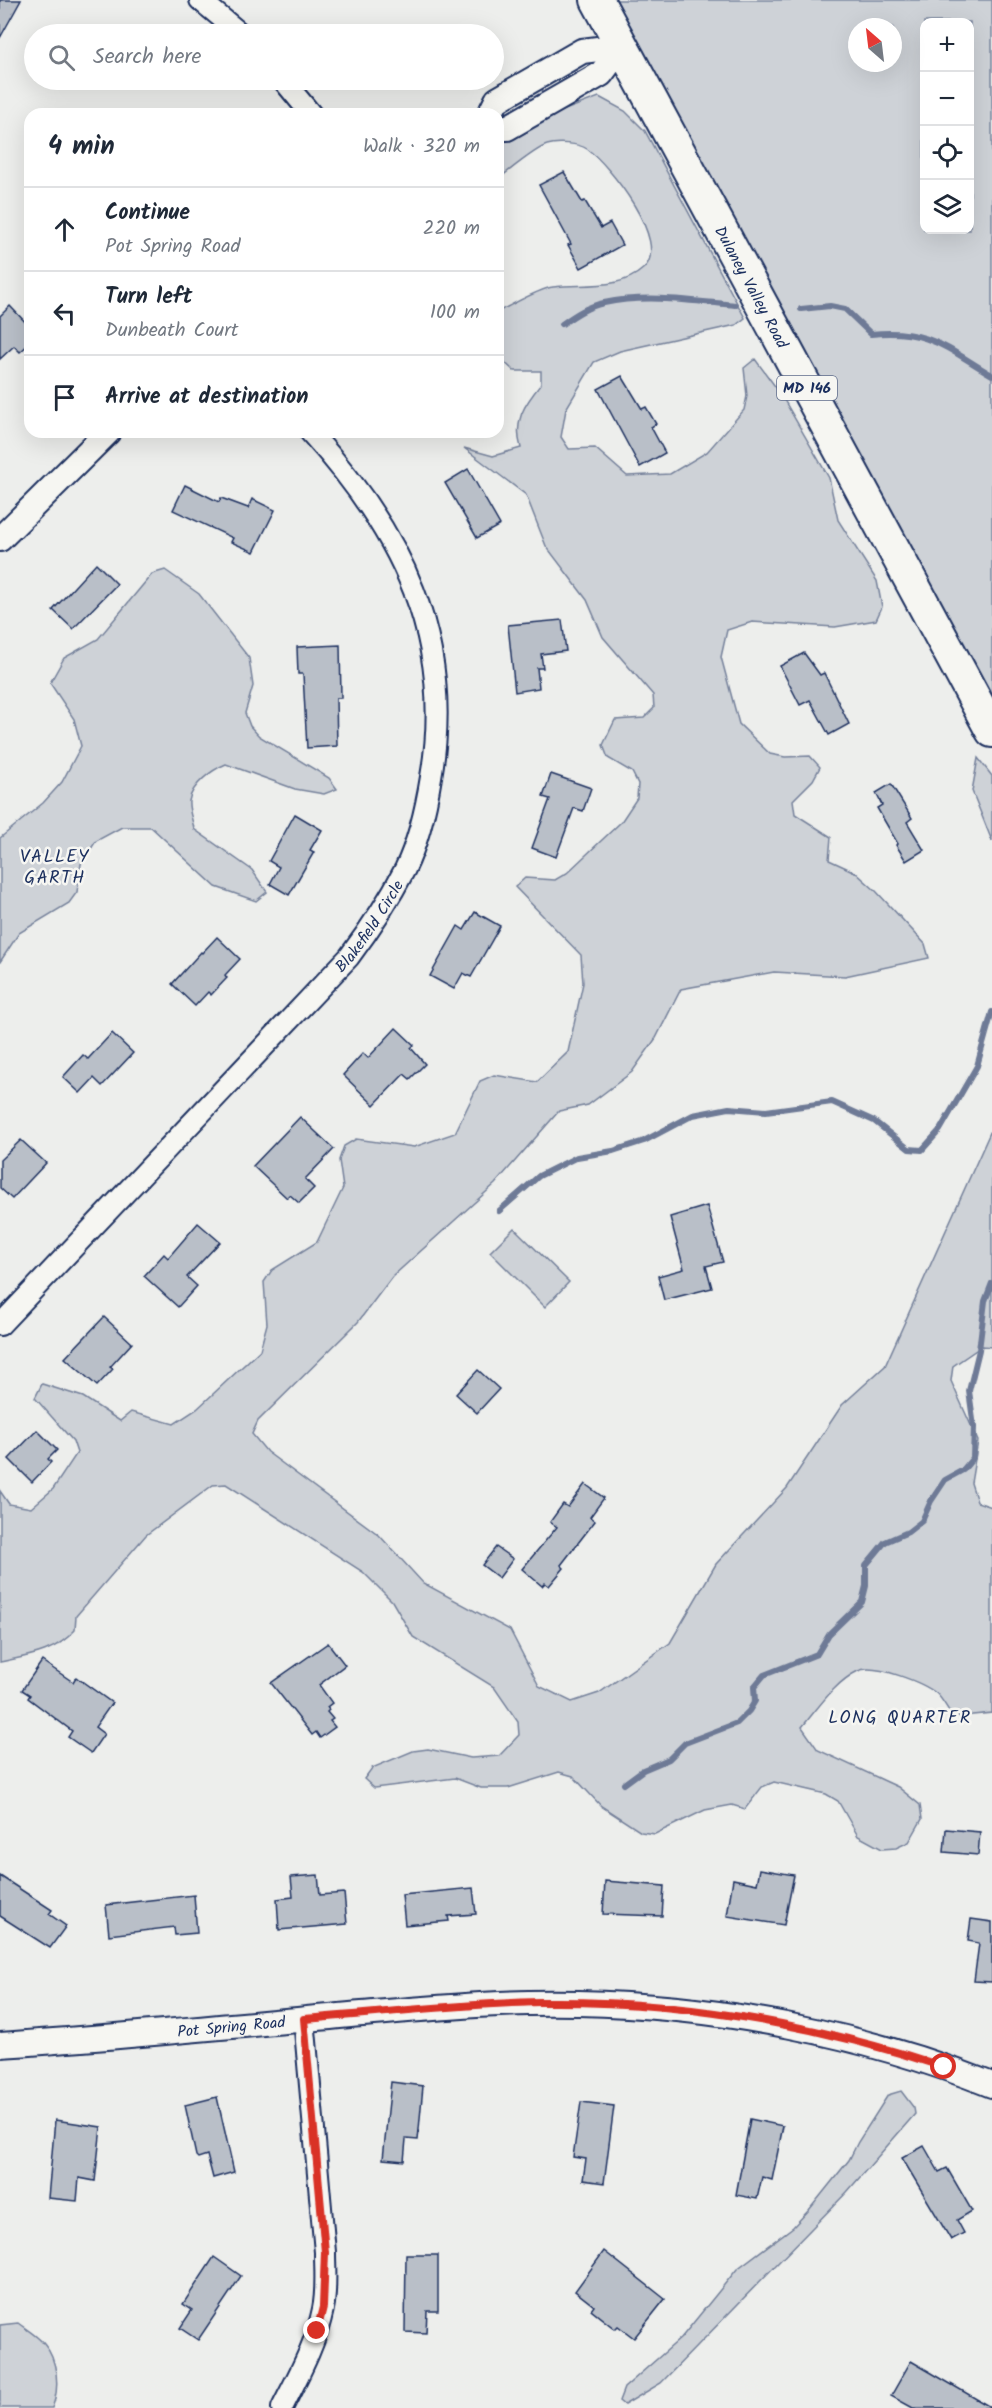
<!DOCTYPE html>
<meta charset="utf-8">
<style>
:root{--surface:#fff;--page:#f2f2f3;--text:#1f2937;--muted:#747a83;--line:#e0e1e3}
body{margin:0;font-family:Kalam,sans-serif;background:var(--page);color:var(--text)}
.controls{position:absolute;right:18px;top:18px;display:grid;overflow:hidden;border-radius:12px;box-shadow:0 6px 24px #0002}
.controls button{width:54px;height:54px;display:grid;place-items:center;padding:0;border:0;border-bottom:2px solid var(--line);background:var(--surface);color:var(--text);font:30px sans-serif}
.compass{position:absolute;left:848px;top:18px;width:54px;height:54px;border-radius:50%;background:var(--surface);box-shadow:0 6px 24px #0002;rotate:332deg}
.stop{position:absolute;width:18px;height:18px;margin:-14px;border:4px solid #d93025;border-radius:50%;background:#fff}
.stop.end{background:#d93025;border-color:#fff;box-shadow:0 2px 6px #0008}
.list{margin:0;padding:0;list-style:none}
h2{display:flex;justify-content:space-between;align-items:center;height:78px;margin:0;padding:0 24px;font-size:26px}
h2 small{font-size:20px;font-weight:400;color:var(--muted)}
.list li{display:grid;grid-template-columns:39px 1fr auto;gap:18px;align-items:center;box-sizing:border-box;height:84px;padding:0 24px;border-top:2px solid var(--line)}
.list b{display:block;font-size:22px;white-space:nowrap}
.list p{margin:0;font-size:20px;white-space:nowrap;color:var(--muted)}
.list em{font-size:20px;font-style:normal;color:var(--muted)}
.icon{flex:none;width:33px;height:33px;fill:none;stroke:currentColor;stroke-width:2;stroke-linecap:round;stroke-linejoin:round}
.map{position:relative;flex:none;width:992px;height:2408px;overflow:hidden}
.search{position:absolute;background:var(--surface);box-shadow:0 6px 24px #0002;left:24px;top:24px;width:480px;height:66px;display:flex;align-items:center;gap:15px;box-sizing:border-box;padding:0 21px;border-radius:33px;color:var(--muted);font-size:22px}
.panel{position:absolute;background:var(--surface);box-shadow:0 6px 24px #0002;left:24px;top:108px;width:480px;height:330px;border-radius:18px}
.map>svg:first-child{display:block}
</style>
<div class="map">
<svg width="992" height="2408" viewBox="0 0 992 2408">
<rect width="100%" height="100%" fill="#edeeec"/>
<filter id="ink" filterUnits="userSpaceOnUse"><feTurbulence type="fractalNoise" baseFrequency=".0167" numOctaves="2"/><feDisplacementMap in="SourceGraphic" scale="12" xChannelSelector="R" yChannelSelector="G"/><feConvolveMatrix kernelMatrix="1 2 1 2 8 2 1 2 1" color-interpolation-filters="sRGB"/></filter>
<g filter="url(#ink)">
<g fill="#ced2d7" stroke="#74809a" stroke-width="1.5" fill-rule="evenodd">
<path d="M612,0H992V702ZM924,22H970V230H924ZM857,27H893V63H857Z"/>
<path d="M599,97L625,111L645,131L745,318L736,325L620,351L594,362L566,409L561,437L569,449L595,448L627,476L670,474L707,452L744,410L747,396L744,368L755,359L780,393L829,478L838,520L877,581L882,607L876,620L835,627L752,622L727,630L721,657L739,724L770,754L785,757L810,756L820,767L813,780L793,800L795,814L831,837L829,860L855,872L876,891L925,944L929,958L845,976L774,972L681,989L656,1038L632,1072L588,1105L559,1111L495,1184L392,1277L358,1322L258,1421L252,1434L267,1452L379,1535L423,1583L510,1630L539,1686L572,1702L599,1693L670,1643L716,1564L787,1488L842,1405L885,1366L992,1128V1347L982,1346L953,1366L951,1381L978,1441L971,1483L977,1502L992,1507V1713L953,1717C948,1710 943,1700 937,1694C924,1683 874,1663 858,1671C835,1682 818,1708 802,1727L818,1750L898,1787L920,1805L922,1819L909,1842L896,1848L882,1849L858,1836L838,1801L826,1794L774,1782L762,1787L745,1809L732,1805L705,1810L655,1834L641,1832L601,1806L573,1776L559,1772L508,1788H481L455,1778L374,1788L364,1779L372,1768L413,1751L428,1749L471,1758L499,1756L519,1735L518,1722L494,1687L413,1637L392,1601L363,1572L226,1484L213,1485L146,1535L76,1616L75,1630C55,1653 28,1656 0,1662V1491L9,1504L31,1508L53,1489L77,1453L73,1441L35,1398L42,1384L83,1397L120,1421L131,1412L174,1424L197,1409L260,1350L267,1324L264,1282L272,1270L317,1242L343,1188L339,1160L344,1146L356,1139L414,1147L455,1133L480,1081L494,1075L537,1082L568,1052L583,983L581,955L515,887L525,878L555,880L567,873L621,822L637,798L638,784L632,772L608,758L603,745L615,720L644,718L654,708L653,695L603,637L587,600L546,546L526,495L464,448L493,456L521,448C513,421 524,405 541,384V371H514L498,356L499,311C514,304 538,289 553,287C584,283 619,291 644,268C671,243 609,164 587,149C578,143 557,142 547,145C536,148 509,171 498,179V140L533,122Z"/>
<path d="M165,570L199,594L249,658L253,686L245,713L250,726L259,736L329,778L337,789L324,794L295,789L226,764C212,770 192,784 189,801C188,809 193,821 194,829L252,870L267,892L256,901L216,887L151,827H122L96,841L81,864L77,892L69,903L19,933L0,962V838L43,803L62,782L81,746L74,719L50,683L64,658L98,639L152,574Z"/>
<polygon points="978,758 992,776 992,841 972,791"/>
<polygon points="514,1228 569,1282 545,1307 490,1252"/>
<polygon points="901,2091 914,2108 915,2114 847,2192 661,2383 624,2405 619,2401 624,2388 681,2338 737,2269 793,2227 809,2210 849,2160 858,2142 888,2095"/>
<path d="M18,2323C26,2329 38,2336 44,2344C58,2360 60,2389 52,2408H0V2325Z"/>
</g>
<g fill="none" stroke-linecap="round" stroke-linejoin="round">
<g stroke="#6e7a96" stroke-width="6">
<path d="M801,309L830,306L845,309L871,334C928,328 946,348 992,375"/>
<path d="M562,324C575,315 588,306 604,303C647,294 692,301 735,305"/>
<polyline points="499,1211 539,1176 577,1157 613,1151 644,1141 693,1115 729,1108 766,1111 832,1102 874,1121 909,1149 922,1150 940,1130 977,1066 992,1012"/>
<polyline points="624,1784 643,1770 669,1759 685,1743 737,1723 749,1711 755,1701 754,1687 764,1675 817,1654 829,1634 862,1602 866,1586 866,1565 885,1542 908,1532 922,1521 931,1501 945,1480 963,1470 973,1458 974,1427 969,1391 979,1350 985,1301 992,1283"/>
</g>
</g>
<g fill="#b9bfc8" stroke="#1b2f5e" stroke-width="1.5">
<polygon points="0,0 21,0 0,38"/>
<polygon points="564,172 582,202 585,201 601,228 610,223 622,245 581,268 568,245 571,244 539,185"/>
<polygon points="10,306 30,327 30,343 20,352 14,346 0,359 0,316"/>
<polygon points="622,376 642,409 646,407 656,424 651,427 665,453 640,467 598,389"/>
<polygon points="468,469 500,525 477,538 445,483"/>
<polygon points="185,485 219,502 221,498 248,508 252,499 275,510 254,552 231,542 233,538 173,510"/>
<polygon points="96,563 117,584 73,629 53,610"/>
<polygon points="562,620 566,651 541,654 543,668 537,668 539,688 515,692 508,625"/>
<polygon points="340,645 341,698 336,698 337,746 307,748 303,674 298,674 297,647"/>
<polygon points="804,653 820,675 824,673 849,724 829,735 810,700 800,705 780,666"/>
<polygon points="551,774 591,788 583,811 574,808 556,857 532,848 550,799 543,797"/>
<polygon points="891,784 912,818 907,822 924,850 906,861 896,845 898,844 877,808 882,805 876,793"/>
<polygon points="295,814 322,830 310,850 314,852 289,895 270,884 279,867 269,861"/>
<polygon points="475,912 500,926 471,977 463,973 454,989 430,976 458,926 464,930"/>
<polygon points="217,937 240,959 225,975 227,978 211,995 208,992 195,1006 172,984 201,952 202,953"/>
<polygon points="396,1028 414,1045 411,1048 425,1064 410,1079 404,1074 374,1105 343,1075 363,1053 368,1058"/>
<polygon points="112,1033 133,1053 102,1086 94,1078 80,1093 63,1077 83,1055 88,1059"/>
<polygon points="300,1117 334,1149 305,1179 314,1188 299,1203 290,1195 287,1198 253,1166"/>
<polygon points="21,1140 46,1163 12,1199 0,1188 0,1160"/>
<polygon points="707,1206 723,1262 706,1266 712,1288 664,1300 658,1276 684,1269 670,1217"/>
<polygon points="198,1223 220,1242 187,1277 197,1286 178,1307 144,1276 164,1254 168,1258"/>
<polygon points="104,1317 132,1343 110,1367 113,1369 97,1386 65,1358"/>
<polygon points="478,1370 499,1389 477,1413 456,1394"/>
<polygon points="37,1430 57,1450 48,1459 51,1462 32,1482 9,1459"/>
<polygon points="585,1484 604,1498 590,1517 595,1521 561,1565 564,1568 549,1586 545,1583 542,1586 522,1569 557,1527 550,1522 563,1504 568,1507"/>
<polygon points="496,1547 513,1559 499,1578 482,1565"/>
<polygon points="328,1643 345,1665 319,1685 332,1703 327,1707 329,1710 327,1712 333,1719 330,1721 335,1727 320,1738 316,1732 312,1735 271,1683"/>
<polygon points="42,1661 73,1682 76,1677 112,1703 95,1727 104,1734 91,1753 68,1737 72,1731 28,1698 30,1695 22,1690"/>
<polygon points="946,1829 980,1832 978,1855 944,1852"/>
<polygon points="760,1869 794,1875 784,1925 727,1916 733,1879 757,1884"/>
<polygon points="318,1875 320,1895 344,1893 347,1924 279,1930 277,1899 293,1897 291,1877"/>
<polygon points="0,1876 52,1910 49,1914 66,1926 50,1948 0,1916"/>
<polygon points="605,1881 664,1886 662,1916 603,1914"/>
<polygon points="473,1888 476,1914 448,1916 449,1921 405,1925 402,1895"/>
<polygon points="194,1895 197,1933 175,1935 174,1927 109,1935 106,1905"/>
<polygon points="971,1919 992,1922 992,1982 974,1981 979,1943 968,1941"/>
<polygon points="391,2082 423,2086 418,2140 406,2139 404,2161 383,2159"/>
<polygon points="217,2097 234,2172 213,2178 207,2155 198,2158 196,2156 185,2105"/>
<polygon points="581,2102 614,2106 604,2183 583,2180 586,2159 573,2157"/>
<polygon points="750,2119 783,2126 772,2180 762,2177 757,2199 736,2195"/>
<polygon points="55,2120 101,2127 95,2181 79,2178 77,2201 48,2198"/>
<polygon points="924,2146 939,2172 947,2168 972,2211 957,2220 964,2233 951,2240 902,2158"/>
<polygon points="604,2251 665,2299 634,2338 618,2326 615,2329 591,2310 594,2306 575,2291"/>
<polygon points="406,2255 438,2255 438,2311 427,2311 426,2333 405,2332"/>
<polygon points="214,2257 241,2276 198,2340 180,2328 192,2310 183,2304"/>
<polygon points="911,2361 992,2408 913,2408 891,2396"/>
</g>
<g fill="none" stroke-linecap="round" stroke-linejoin="round">
<g stroke="#1b2f5e" stroke-width="24">
<g id="minor">
<polyline points="200,0 241,34"/>
<polyline points="283,80 311,114"/>
<path id="s1" d="M0,1325L349,957C370,929 389,900 405,869C419,840 426,808 431,777C455,639 401,532 310,432"/>
<path d="M282,2408C298,2376 316,2344 323,2309C327,2290 325,2271 325,2252L304,2019"/>
</g>
</g>
<g stroke="#1b2f5e" stroke-width="28">
<g id="tertiary">
<polyline points="490,114 497,100 582,51 622,46"/>
<polyline points="498,127 507,128 601,74 622,46"/>
<polyline points="0,539 108,432"/>
<path id="s2" d="M0,2045C121,2037 241,2025 362,2014C434,2008 506,2001 579,2003C719,2006 861,2033 992,2085"/>
</g>
</g>
<g stroke="#1b2f5e" stroke-width="36">
<g id="primary">
<path id="s3" d="M597,0L992,731"/>
</g>
</g>
<use href="#minor" stroke="#f6f6f2" stroke-width="20"/>
<use href="#tertiary" stroke="#f6f6f2" stroke-width="24"/>
<use href="#primary" stroke="#f6f6f2" stroke-width="32"/>
</g>
</g>
<g fill="none" stroke-linecap="round" stroke-linejoin="round" filter="url(#ink)">
<path stroke="#d93025" stroke-width="8" d="M317,2331L323,2307L325,2252L304,2019C383,2013 461,2004 540,2002C677,2000 815,2024 944,2067"/>
</g>
<g text-anchor="middle" stroke-width="5" stroke-linejoin="round" paint-order="stroke">
<rect fill="#f6f6f2" stroke="#5d6b8a" stroke-width="1.5" x="777" y="376" width="60" height="24" rx="4.5"/>
<g font-size="15" font-weight="bold" fill="#1b2f5e">
<text x="807" y="393">MD 146</text>
</g>
<g font-size="16" fill="#1b2f5e" stroke="#f6f6f2">
<text dy="6" stroke="none"><textPath href="#s3" startOffset="326">Dulaney Valley Road</textPath></text>
<text dy="6" stroke="none"><textPath href="#s1" startOffset="544">Blakefield Circle</textPath></text>
<text dy="6" stroke="none"><textPath href="#s2" startOffset="232">Pot Spring Road</textPath></text>
</g>
<g font-size="18" letter-spacing="1.5" fill="#1b2f5e" stroke="#f6f6f2">
<text x="55" y="862">VALLEY<tspan x="55" dy="21">GARTH</tspan></text>
<text x="900" y="1723">LONG QUARTER</text>
</g>
</g>
</svg>
<div class="controls">
<button>+</button>
<button>−</button>
<button><svg class="icon" aria-label="locate" viewBox="0 0 24 24"><circle cx="12" cy="12" r="6"/><path d="M12 2v4M12 18v4M2 12h4M18 12h4"/></svg></button>
<button><svg class="icon" aria-label="layers" viewBox="0 0 24 24"><path d="M12 4l9 5-9 5-9-5zM3 14l9 5 9-5"/></svg></button>
</div>
<svg class="compass" viewBox="-18 -18 36 36"><path d="M0-13l5 13h-10z" fill="#e53935"/><path d="M0 13l5-13h-10z" fill="#747a83"/></svg>
<div class="stop" style="left:944px;top:2067px"></div>
<div class="stop end" style="left:317px;top:2331px"></div>
<div class="search"><svg class="icon" aria-label="search" viewBox="0 0 24 24"><circle cx="10" cy="10" r="6"/><path d="M15 15l6 6"/></svg>Search here</div>
<section class="panel">
<h2>4 min<small>Walk · 320 m</small></h2>
<ul class="list">
<li><svg class="icon" aria-label="ahead" viewBox="0 0 24 24"><path d="M12 20V5M6 11l6-6 6 6"/></svg><div><b>Continue</b><p>Pot Spring Road</p></div><em>220 m</em></li>
<li><svg class="icon" aria-label="left" viewBox="0 0 24 24"><path d="M17 20v-9H6M10 6l-5 5 5 5"/></svg><div><b>Turn left</b><p>Dunbeath Court</p></div><em>100 m</em></li>
<li><svg class="icon" aria-label="arrive" viewBox="0 0 24 24"><path d="M6 21V4h12l-3 4 3 4H6"/></svg><div><b>Arrive at destination</b></div></li>
</ul>
</section>
</div>
